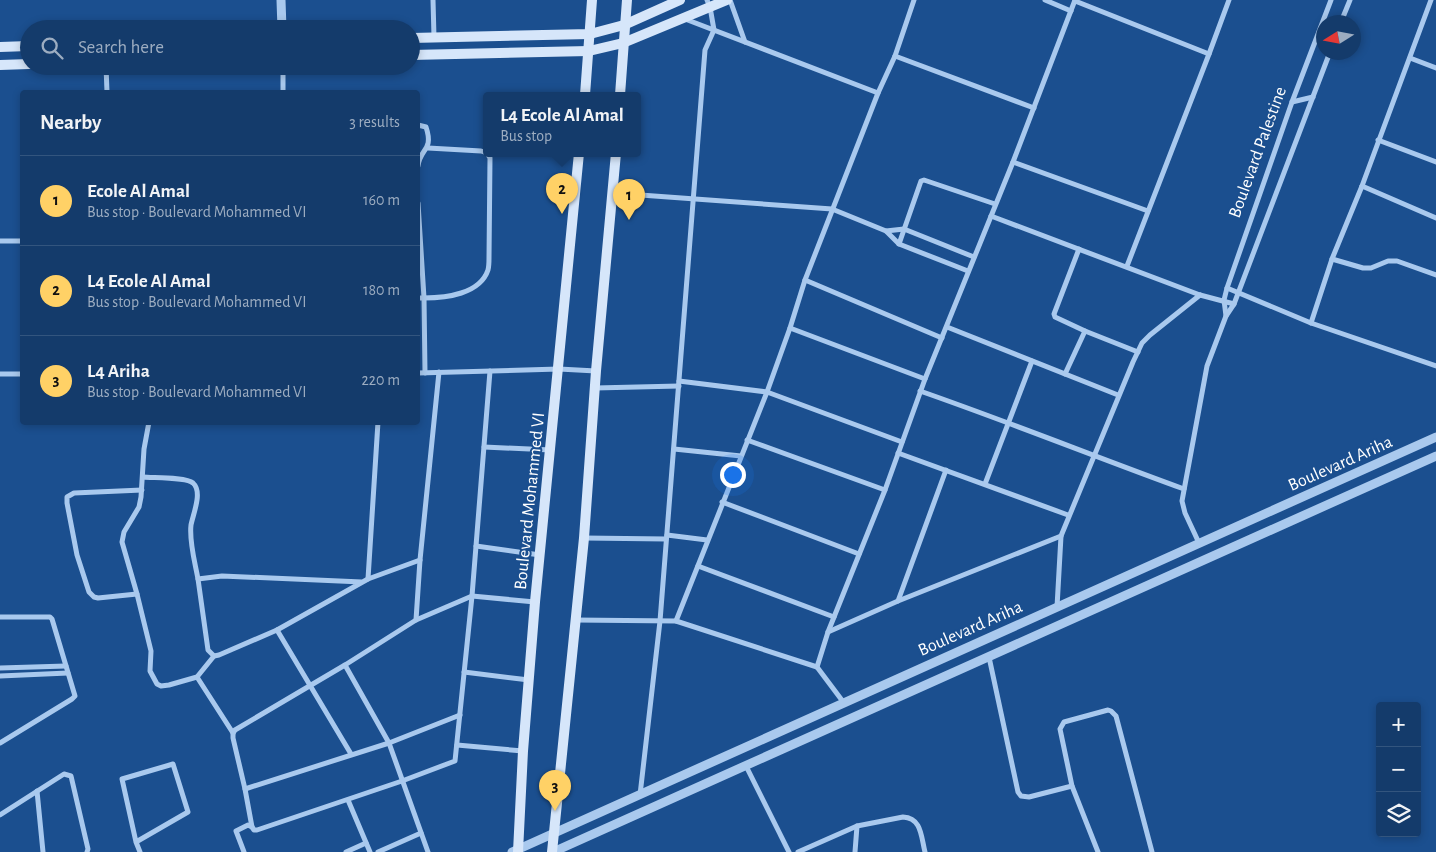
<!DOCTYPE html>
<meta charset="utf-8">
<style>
:root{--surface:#143b6b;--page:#214673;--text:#f1f3f6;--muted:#9dadc1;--line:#33557e;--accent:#ffd166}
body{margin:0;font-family:"Alegreya Sans",sans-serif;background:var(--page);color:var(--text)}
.controls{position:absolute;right:15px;bottom:15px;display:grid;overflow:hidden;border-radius:5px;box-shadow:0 2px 8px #0003}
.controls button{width:45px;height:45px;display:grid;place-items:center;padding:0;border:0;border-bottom:1px solid var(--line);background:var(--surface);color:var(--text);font:25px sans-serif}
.compass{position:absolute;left:1316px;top:15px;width:45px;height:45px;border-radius:50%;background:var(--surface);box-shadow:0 2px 8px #0003;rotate:259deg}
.you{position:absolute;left:732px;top:474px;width:18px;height:18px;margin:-12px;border:4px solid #fff;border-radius:50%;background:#1a73e8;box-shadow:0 0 0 8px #1a73e833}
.badge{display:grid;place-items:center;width:32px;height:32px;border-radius:50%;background:var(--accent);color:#111;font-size:16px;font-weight:700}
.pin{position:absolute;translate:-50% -41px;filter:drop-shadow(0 1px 2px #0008)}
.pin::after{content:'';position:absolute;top:26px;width:18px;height:15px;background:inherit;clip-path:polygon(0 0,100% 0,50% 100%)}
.popup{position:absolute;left:483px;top:92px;width:158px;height:65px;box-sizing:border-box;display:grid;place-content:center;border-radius:5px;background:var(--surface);filter:drop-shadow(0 1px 4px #0005);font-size:16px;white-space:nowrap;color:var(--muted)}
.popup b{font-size:19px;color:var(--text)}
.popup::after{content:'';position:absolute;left:50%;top:100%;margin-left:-10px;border:10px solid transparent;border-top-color:var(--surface)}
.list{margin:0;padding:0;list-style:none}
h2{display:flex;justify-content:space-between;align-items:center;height:65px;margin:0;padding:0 20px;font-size:21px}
h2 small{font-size:16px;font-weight:400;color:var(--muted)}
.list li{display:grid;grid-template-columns:32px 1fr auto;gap:15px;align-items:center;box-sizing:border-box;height:90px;padding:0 20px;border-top:1px solid var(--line)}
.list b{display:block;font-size:19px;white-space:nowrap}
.list p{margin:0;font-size:16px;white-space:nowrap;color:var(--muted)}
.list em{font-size:16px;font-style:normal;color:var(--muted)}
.icon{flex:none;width:28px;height:28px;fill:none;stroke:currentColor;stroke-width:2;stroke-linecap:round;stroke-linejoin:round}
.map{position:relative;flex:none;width:1436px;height:852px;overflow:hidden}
.search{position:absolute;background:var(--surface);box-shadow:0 2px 8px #0003;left:20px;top:20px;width:400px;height:55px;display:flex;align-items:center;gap:12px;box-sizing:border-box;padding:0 18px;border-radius:28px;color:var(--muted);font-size:19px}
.panel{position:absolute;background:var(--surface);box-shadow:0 2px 8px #0003;left:20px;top:90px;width:400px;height:335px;border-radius:5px}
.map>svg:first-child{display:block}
</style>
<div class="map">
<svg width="1436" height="852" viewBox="0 0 1436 852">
<rect width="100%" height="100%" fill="#1b4f8f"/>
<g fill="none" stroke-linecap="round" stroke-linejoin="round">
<g stroke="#a9c9ee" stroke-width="5">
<polyline points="433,0 434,37"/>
<polyline points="730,0 745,42"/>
<polyline points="1045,0 1071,11"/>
<polyline points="1075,1 1209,54"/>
<polyline points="685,19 878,93"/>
<polyline points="1341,22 1350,0"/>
<polyline points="895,56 1034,108"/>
<polyline points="1410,58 1436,68"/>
<polyline points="106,66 107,92"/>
<polyline points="283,66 283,92"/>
<polyline points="1292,102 1313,97"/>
<path d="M418,125L426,127C434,151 420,148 418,166"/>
<polyline points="1378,140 1436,162"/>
<polyline points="1013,162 1148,211"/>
<polyline points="1362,186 1436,218"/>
<polyline points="613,193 832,209 886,231 899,244 968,271"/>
<path d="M418,203L424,298C446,298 480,294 488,270C489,266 489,261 489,258L490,158L487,153L481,151L428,148"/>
<polyline points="991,216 1200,295 1234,304"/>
<polyline points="886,231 904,229 974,257"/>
<polyline points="0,241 22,241"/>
<polyline points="899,244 921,181 924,180 995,204"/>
<polyline points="1332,259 1363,268 1371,268 1388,261 1397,261 1436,275"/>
<polyline points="1127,266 1209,54 1229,0"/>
<polyline points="805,280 942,338"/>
<polyline points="1227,288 1311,323 1436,366"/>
<polyline points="418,298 424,298 425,373"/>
<polyline points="1226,316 1224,300 1227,288 1292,102 1331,0"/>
<polyline points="1311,323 1332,259 1362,186 1431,0"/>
<polyline points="947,327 1118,395"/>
<polyline points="790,328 925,379"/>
<polyline points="1085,331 1138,352"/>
<polyline points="418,373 559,369 596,371"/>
<polyline points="0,374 22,374"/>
<polyline points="1065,374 1085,331 1055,317 1054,314 1079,249"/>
<polyline points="679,381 767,392 902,442"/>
<polyline points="595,388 679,386"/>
<path d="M920,391C1009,422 1096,457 1184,489"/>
<polyline points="149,422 144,449 141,497 139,507 124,532 122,542 137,594 151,651 150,671 157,684 161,686 169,685 197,677 214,656"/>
<polyline points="747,440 885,490"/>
<polyline points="484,447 551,450"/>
<polyline points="674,449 741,456"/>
<polyline points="898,453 1068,515"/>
<path d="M143,477C153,478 186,477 193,483C203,492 193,514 191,525C189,542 195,562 198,579"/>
<polyline points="985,484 1032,361"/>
<polyline points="722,502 859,554"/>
<polyline points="667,535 707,540"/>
<polyline points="584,538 666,539"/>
<polyline points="1199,543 1185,513 1182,501 1207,366 1226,316 1234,304 1330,52"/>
<polyline points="476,546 540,555"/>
<polyline points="698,566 834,617"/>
<polyline points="368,579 378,422"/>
<polyline points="362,582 222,576 198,579 208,650 214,656 219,655 277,630 368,579 420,560"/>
<polyline points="137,594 98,598 94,597 89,592 77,555 67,503 67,497 74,493 142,490"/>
<polyline points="898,601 946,470"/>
<polyline points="1057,607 1061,536 1133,362 1142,343 1150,335 1200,295"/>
<polyline points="0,617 50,617 52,619 75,696 72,699 0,743"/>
<polyline points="416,620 420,560 439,372"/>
<polyline points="575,620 676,621 817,667"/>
<polyline points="676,621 767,392 790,328 805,280 878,93 895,56 914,0"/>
<polyline points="277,630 351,754"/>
<polyline points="828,632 898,601 1061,536"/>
<polyline points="989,657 1018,792 1021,796 1029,797 1072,786"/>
<polyline points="345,665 389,743 428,852"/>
<polyline points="0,668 66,666"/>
<polyline points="464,672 529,680"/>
<polyline points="0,676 68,673"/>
<polyline points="197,677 233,733"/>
<polyline points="844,703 817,667 828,632 885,490 925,379 1013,162 1075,0"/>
<polyline points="460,715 389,743 245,789 233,738 233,733 235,730 345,665 416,620 472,596 535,602"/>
<polyline points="457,745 523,751"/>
<polyline points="746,766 789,852"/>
<polyline points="245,789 252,827 254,830 257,830 402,781 455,761 472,596 490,371"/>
<polyline points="37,791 43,852"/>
<polyline points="640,795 660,621 705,50 714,30 710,7 707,0"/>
<polyline points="348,800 370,852"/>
<polyline points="0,815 64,774 71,776 88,849 87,852"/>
<polyline points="136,842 188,812 173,764 122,779 136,842 140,852"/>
<polyline points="244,852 236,831 248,825 252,827"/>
<polyline points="346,852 366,843"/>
<polyline points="378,852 421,833"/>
<path d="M798,852L857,826L903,817C922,818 921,837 925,852"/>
<polyline points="855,852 857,826"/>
<polyline points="1098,852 1072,786 1060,729 1064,722 1108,710 1111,711 1116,716 1152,852"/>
</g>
<g stroke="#a9c9ee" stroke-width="9">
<polyline points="281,0 282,29"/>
<polyline points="512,852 1436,437"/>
<polyline points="553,852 1436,456"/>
</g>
<g stroke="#d6e6fa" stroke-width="10">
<polyline points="411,38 590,34 624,25 680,0"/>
<polyline points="0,47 29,46"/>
<polyline points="411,55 589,51 623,43 727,0"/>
<polyline points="0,65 29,64"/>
<polyline points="585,95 592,0"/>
<polyline points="620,95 627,0"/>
<polyline points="518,852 523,751 535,602 579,153"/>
<polyline points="552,852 584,538 596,371 616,153"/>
</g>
</g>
<g text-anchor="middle" stroke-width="4" stroke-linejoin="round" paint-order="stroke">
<g font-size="18" fill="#fff" stroke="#1b4f8f">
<text transform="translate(1257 152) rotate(-70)" y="6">Boulevard Palestine</text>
<text transform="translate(1340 463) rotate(-24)" y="6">Boulevard Ariha</text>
<text transform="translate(529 501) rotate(-84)" y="6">Boulevard Mohammed VI</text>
<text transform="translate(970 628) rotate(-24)" y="6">Boulevard Ariha</text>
</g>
</g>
</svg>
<div class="controls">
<button>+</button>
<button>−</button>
<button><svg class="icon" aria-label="layers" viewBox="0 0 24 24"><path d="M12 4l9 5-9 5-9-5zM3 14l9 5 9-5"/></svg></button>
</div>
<svg class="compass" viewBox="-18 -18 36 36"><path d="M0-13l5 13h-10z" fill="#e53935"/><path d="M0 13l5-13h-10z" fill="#9dadc1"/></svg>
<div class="you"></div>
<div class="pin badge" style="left:629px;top:220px">1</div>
<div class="pin badge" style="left:562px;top:214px">2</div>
<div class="popup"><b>L4 Ecole Al Amal</b>Bus stop</div>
<div class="pin badge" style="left:555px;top:811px">3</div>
<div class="search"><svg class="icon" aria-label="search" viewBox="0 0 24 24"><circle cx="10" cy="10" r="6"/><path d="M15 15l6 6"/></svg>Search here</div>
<section class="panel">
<h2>Nearby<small>3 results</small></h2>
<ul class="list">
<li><span class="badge">1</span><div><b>Ecole Al Amal</b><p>Bus stop · Boulevard Mohammed VI</p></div><em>160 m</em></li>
<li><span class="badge">2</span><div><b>L4 Ecole Al Amal</b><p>Bus stop · Boulevard Mohammed VI</p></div><em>180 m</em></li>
<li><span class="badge">3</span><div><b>L4 Ariha</b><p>Bus stop · Boulevard Mohammed VI</p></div><em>220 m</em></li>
</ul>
</section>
</div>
